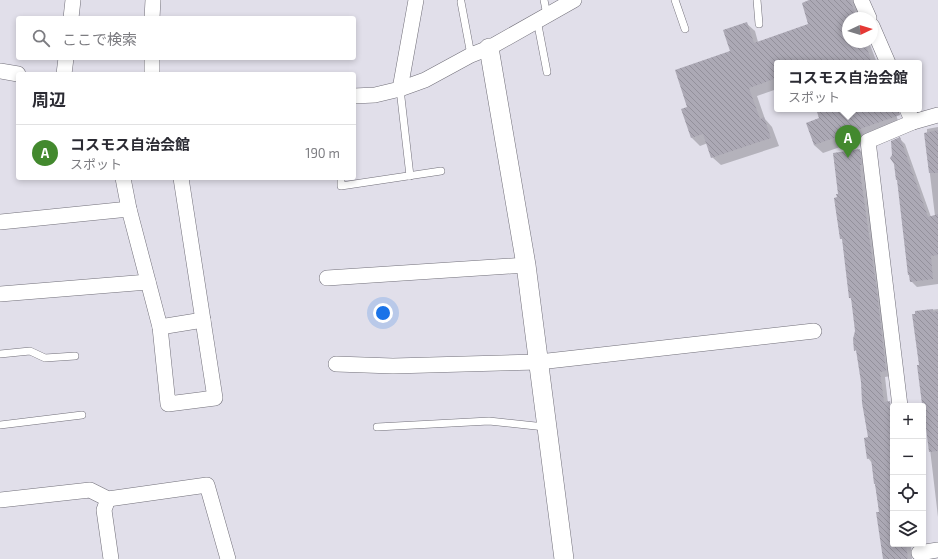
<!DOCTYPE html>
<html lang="ja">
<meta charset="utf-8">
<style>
:root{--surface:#fff;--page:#f7f7f7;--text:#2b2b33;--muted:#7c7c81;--line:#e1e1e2;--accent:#43892e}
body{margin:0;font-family:"Exo 2","Noto Sans JP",sans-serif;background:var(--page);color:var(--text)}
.controls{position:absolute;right:12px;bottom:12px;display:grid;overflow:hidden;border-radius:4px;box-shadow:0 2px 6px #0003}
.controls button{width:36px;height:36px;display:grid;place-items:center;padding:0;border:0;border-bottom:1px solid var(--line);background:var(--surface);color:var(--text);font:20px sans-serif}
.compass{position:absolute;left:842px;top:12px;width:36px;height:36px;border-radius:50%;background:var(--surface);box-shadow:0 2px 6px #0003;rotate:86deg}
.you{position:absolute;left:383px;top:313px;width:14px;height:14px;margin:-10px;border:3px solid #fff;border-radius:50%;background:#1a73e8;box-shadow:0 0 0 6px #1a73e833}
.badge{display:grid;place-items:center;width:26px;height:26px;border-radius:50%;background:var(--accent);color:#fff;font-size:13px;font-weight:700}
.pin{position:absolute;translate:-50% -33px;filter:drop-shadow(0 1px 2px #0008)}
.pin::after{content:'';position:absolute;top:21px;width:14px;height:12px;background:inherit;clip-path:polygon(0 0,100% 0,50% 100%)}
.popup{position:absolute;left:774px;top:60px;width:148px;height:52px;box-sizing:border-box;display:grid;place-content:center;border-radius:4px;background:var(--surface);filter:drop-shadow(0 1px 3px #0005);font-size:13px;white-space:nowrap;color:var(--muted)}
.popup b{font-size:15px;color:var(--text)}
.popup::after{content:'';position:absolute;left:50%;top:100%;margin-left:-8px;border:8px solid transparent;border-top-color:var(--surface)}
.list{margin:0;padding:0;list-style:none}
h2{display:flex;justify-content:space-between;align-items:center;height:52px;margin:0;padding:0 16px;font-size:17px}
h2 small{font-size:13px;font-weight:400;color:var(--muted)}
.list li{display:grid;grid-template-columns:26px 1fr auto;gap:12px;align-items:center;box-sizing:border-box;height:56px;padding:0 16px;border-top:1px solid var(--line)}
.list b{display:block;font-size:15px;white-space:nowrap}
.list p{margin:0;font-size:13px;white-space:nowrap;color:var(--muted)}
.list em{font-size:13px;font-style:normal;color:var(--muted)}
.icon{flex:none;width:22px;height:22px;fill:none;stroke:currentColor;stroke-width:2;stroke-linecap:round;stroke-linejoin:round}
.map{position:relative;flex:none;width:938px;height:559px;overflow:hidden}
.search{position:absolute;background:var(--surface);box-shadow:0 2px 6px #0003;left:16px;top:16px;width:340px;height:44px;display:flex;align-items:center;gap:10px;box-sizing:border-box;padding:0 14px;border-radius:4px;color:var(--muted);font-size:15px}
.panel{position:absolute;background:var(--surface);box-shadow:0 2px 6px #0003;left:16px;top:72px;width:340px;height:108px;border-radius:4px}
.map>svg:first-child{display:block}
</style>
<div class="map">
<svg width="938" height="559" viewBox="0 0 938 559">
<defs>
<pattern id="building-back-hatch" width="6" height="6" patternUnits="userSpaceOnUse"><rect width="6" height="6" fill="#aca9b5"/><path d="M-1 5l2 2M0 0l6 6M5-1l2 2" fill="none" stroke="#93909b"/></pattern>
</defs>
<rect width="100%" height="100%" fill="#e1dfea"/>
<g fill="#0003">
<polygon points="812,0 856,0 861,18 848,18 848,42 869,42 877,63 777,63 777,89 757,96 765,119 772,127 779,146 721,165 712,157 708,143 700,146 692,138 689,107 731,51 746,23 755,31 758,42 809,25"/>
<polygon points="817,109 894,109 900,126 823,153 814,145 821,119"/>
<polygon points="938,127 938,284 917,287 911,281 911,277 909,275 900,139 905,144 931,217 935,216 925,133 927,133 927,129"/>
<polygon points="860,150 865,155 891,376 885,377 888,403 893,406 893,544 909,544 911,545 912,559 884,559 880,513 872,463 868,458 869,438 858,352 855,350 856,331 853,300 850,298 843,240 841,238 839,195"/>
<polygon points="938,309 938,517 930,449 924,405 923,404 916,312"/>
</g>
<g fill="url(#building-back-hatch)">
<polygon points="809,0 850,0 857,18 848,18 848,42 865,42 872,63 777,63 777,78 749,88 760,119 764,117 771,138 711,158 703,134 691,138 681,109 687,107 675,70 730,51 723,30 747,22 754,43 808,24 802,3"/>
<polygon points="816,109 898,109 900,115 814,145 806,123 819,118"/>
<polygon points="938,130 938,173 929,173 924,133"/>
<polygon points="900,137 928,217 938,214 938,255 931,256 933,279 910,282 909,275 908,275 897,180 896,180 894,164 890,158 892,155 891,141"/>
<polygon points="860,149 862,165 860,165 861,179 877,292 886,371 880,372 884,402 890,401 893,423 893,544 906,544 908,559 883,559 876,512 879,512 875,484 874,484 871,458 867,459 864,438 868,437 862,403 861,382 856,350 854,351 853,339 855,331 851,298 849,298 842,239 840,239 834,198 837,197 836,194 838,194 833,153"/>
<polygon points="933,309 933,312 938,311 938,451 929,452 923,404 922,404 917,365 919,365 912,314 915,314 915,311"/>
</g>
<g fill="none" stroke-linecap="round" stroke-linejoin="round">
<g stroke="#716f79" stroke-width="8">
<g id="service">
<polyline points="544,0 547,15"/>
<polyline points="675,0 685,29"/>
<polyline points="757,0 759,24"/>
<polyline points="461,2 471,55"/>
<polyline points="537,20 547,72"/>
<polyline points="400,89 410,176"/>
<polyline points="341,178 341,186 441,171"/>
<polyline points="0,354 30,351 45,358 75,356"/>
<polyline points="0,425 82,415"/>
<polyline points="377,427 489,421 545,427"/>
</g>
</g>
<g stroke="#716f79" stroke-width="16">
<g id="minor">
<polyline points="861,0 869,18"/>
<polyline points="71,18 73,0"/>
<polyline points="152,18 153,0"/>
<polyline points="872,26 888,63"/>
<polyline points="0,71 18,74"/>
<polyline points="64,74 66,58"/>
<polyline points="152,74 152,58"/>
<polyline points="400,89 416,0"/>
<polyline points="354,96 375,95 400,89 425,80 471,55 489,48 574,0"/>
<polyline points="907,109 913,122"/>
<polyline points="123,178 129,209 160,327 168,404 215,398 181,178"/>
<polyline points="0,222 129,209"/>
<polyline points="327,278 526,265"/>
<polyline points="0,294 148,282"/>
<polyline points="160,327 203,320"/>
<polyline points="336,364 393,366 539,362 814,331"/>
<polyline points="900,406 868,141 913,122 938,115"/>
<polyline points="108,499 104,510 111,559"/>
<polyline points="0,500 90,490 108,499 207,485 228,559"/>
<polyline points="919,553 938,550"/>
</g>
</g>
<g stroke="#716f79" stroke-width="20">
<polyline id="tertiary" points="489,48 526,265 564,559"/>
</g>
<use href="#service" stroke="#fff" stroke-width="7"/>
<use href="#minor" stroke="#fff" stroke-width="15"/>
<use href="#tertiary" stroke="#fff" stroke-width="19"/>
</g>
</svg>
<div class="controls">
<button>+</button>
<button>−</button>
<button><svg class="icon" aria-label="locate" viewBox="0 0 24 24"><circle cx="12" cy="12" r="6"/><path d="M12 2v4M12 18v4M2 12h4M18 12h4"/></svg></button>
<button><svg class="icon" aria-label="layers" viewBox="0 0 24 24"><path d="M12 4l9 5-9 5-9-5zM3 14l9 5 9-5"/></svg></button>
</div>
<svg class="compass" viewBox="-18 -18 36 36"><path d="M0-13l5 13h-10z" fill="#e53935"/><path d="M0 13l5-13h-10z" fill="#7c7c81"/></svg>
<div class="you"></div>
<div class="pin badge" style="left:848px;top:158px">A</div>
<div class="popup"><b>コスモス自治会館</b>スポット</div>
<div class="search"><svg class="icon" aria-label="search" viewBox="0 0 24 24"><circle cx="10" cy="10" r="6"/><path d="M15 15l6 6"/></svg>ここで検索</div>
<section class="panel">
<h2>周辺<small></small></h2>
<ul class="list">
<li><span class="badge">A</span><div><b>コスモス自治会館</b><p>スポット</p></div><em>190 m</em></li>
</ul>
</section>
</div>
